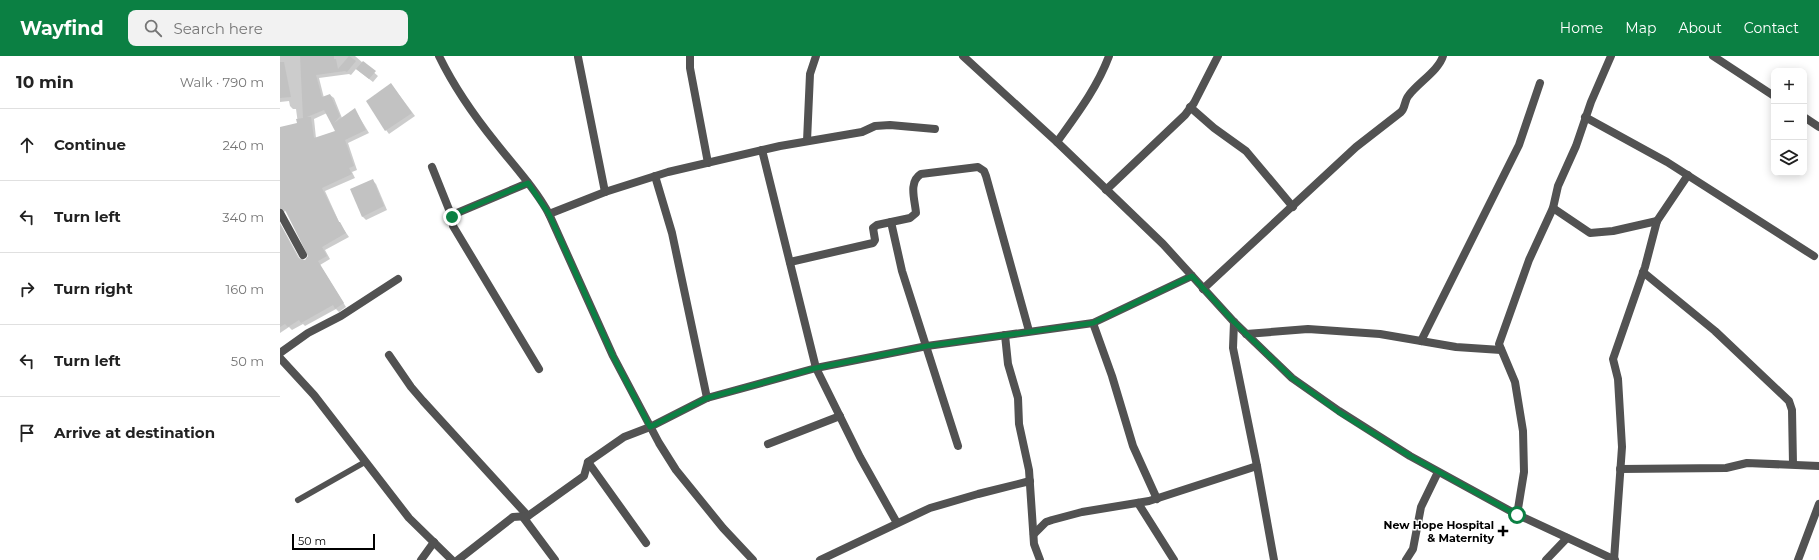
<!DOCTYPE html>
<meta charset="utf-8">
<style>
:root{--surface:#fff;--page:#f2f2f2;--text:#222;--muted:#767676;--line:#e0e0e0;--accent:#0b8043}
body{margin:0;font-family:Montserrat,sans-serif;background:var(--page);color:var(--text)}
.controls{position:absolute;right:12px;top:12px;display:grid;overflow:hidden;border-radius:8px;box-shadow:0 2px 10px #0003}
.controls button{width:36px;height:36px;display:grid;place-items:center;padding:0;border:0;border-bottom:1px solid var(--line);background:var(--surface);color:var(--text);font:20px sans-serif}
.scale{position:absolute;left:12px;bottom:10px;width:83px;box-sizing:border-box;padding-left:4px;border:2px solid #000;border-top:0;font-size:11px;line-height:14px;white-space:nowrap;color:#000;-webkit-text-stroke:3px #fff;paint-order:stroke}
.stop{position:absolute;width:12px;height:12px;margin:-9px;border:3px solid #0b8043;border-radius:50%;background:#fff}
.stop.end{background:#0b8043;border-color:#fff;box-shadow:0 1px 4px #0008}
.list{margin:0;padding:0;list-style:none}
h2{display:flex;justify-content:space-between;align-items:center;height:52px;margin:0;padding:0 16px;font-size:17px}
h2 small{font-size:13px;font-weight:400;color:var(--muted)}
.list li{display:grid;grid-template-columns:26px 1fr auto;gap:12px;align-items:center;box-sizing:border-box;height:72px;padding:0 16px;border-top:1px solid var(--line)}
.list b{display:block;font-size:15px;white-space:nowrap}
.list em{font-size:13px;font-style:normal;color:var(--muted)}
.icon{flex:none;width:22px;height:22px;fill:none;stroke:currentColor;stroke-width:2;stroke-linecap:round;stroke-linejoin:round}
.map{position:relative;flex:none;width:1539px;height:504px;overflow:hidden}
header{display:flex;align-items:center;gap:24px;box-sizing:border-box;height:56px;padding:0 20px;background:var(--accent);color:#fff}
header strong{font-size:19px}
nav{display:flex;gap:22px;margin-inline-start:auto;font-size:14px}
.search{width:280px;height:36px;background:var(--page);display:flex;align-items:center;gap:10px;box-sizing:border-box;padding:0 14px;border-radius:8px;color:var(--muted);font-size:15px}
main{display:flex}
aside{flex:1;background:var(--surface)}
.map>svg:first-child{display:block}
</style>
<header>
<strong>Wayfind</strong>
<div class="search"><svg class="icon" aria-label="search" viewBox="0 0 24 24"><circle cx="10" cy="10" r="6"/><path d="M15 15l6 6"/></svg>Search here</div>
<nav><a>Home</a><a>Map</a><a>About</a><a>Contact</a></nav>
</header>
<main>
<aside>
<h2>10 min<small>Walk · 790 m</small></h2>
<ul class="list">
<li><svg class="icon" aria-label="ahead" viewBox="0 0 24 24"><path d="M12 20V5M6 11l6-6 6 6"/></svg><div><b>Continue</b></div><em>240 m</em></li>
<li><svg class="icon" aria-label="left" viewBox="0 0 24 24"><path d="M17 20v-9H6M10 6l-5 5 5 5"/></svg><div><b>Turn left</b></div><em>340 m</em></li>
<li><svg class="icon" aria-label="right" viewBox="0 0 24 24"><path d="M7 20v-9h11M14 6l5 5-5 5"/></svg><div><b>Turn right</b></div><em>160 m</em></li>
<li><svg class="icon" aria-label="left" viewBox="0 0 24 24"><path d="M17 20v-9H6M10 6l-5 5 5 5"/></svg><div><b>Turn left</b></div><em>50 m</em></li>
<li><svg class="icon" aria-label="arrive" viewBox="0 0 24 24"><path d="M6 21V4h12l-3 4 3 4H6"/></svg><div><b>Arrive at destination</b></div></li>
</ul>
</aside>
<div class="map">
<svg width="1539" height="504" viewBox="0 0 1539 504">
<rect width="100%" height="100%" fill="#fff"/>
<g fill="#0003" fill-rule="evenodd">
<path d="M0,0H75L98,20L93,26L76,13L71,19L69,18L39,22L44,42L50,39L54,42L62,62L75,54L89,77L68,87L77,114L72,116L75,122L45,135L60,168L69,181L45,194L50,203L40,209L66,251L59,256L56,253L25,270L23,268L12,274L9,271L0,277V167L21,205H26L29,202V196L6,155L0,157V72L18,68L16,53H13L10,50L9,45L0,46ZM47,57L57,76L36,82L34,63Z"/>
<polygon points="111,28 135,60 109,78 106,74"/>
<polygon points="93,125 96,128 107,154 86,164 83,161 71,133"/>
</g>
<g fill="#c2c2c2" fill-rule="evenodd">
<path d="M20,0H54V3H56L58,13L69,0L76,5L67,16L65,15L36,19L42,41L50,38L60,60L54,67L75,52L86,74L65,84L74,110L69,112L72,118L42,132L59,166H60L66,177L42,191L47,200L38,205L64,247L55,253L53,249L21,267L19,264L8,271L5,268L0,271V168L18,202L25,204L28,200L5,154L0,152V71L17,67L16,63L23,62ZM44,54L55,75L34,82L31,61H27Z"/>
<polygon points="83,5 96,15 89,23 76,13"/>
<polygon points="0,6 4,6 11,41 0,42"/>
<polygon points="111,27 132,57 105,75 86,45"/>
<polygon points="93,123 104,150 82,161 70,133"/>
</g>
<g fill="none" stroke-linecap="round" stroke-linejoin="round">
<polyline stroke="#525252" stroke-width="6" points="18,444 85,406"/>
<g stroke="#525252" stroke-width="8">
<path d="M159,0C174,31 195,61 216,87C234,110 255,132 269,158L333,300L379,387L396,414L443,472L473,504"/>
<polyline points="410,0 410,12 428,107"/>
<polyline points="1433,0 1494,40"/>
<polyline points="298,1 325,136"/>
<polyline points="910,51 934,72 966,95 1013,151"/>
<polyline points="1305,61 1387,106 1534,200"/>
<polyline points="1524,61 1539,71"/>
<polyline points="527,85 530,18 536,0"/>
<path d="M777,86C797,58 817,32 829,0"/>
<polyline points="482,94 536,312 580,401 617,467"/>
<polyline points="152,111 172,161"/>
<polyline points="375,120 392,177 427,342"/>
<polyline points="248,127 177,157 172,161 173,170 259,313"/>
<polyline points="826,134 905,59 914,47 938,0"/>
<polyline points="1273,152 1310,177 1333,175 1377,165"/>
<polyline points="0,157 23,199"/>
<polyline points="269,158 325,136 388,116 500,90 582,76 595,70 610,69 655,73"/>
<polyline points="611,166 622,215 678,390"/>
<path d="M510,206L593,187L595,184L593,172L597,169L630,162L636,157C635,144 628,126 641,118L698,111L704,115L706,120L749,275"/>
<polyline points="1363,216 1435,275 1509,345 1512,354 1513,408"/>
<path d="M923,233L1076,91L1121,56C1126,51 1124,44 1129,39C1138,27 1159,14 1163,0"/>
<polyline points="954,266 953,292 977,410 994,504"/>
<polyline points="813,267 832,320 853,390 877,443"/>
<polyline points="966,278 1028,273 1100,278 1176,291 1221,294"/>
<polyline points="725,279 728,308 738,342 739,368 749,414 754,488 760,504"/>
<polyline points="1141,285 1239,89 1260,27"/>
<polyline points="0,297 28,277 61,260 118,223"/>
<polyline points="109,299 131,331 143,345 248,460"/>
<polyline points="0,302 34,339 129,462 172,504"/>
<polyline points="488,388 560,360"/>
<polyline points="308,406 366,487"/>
<polyline points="1340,413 1446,412 1467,407 1539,410"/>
<polyline points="858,447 894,504"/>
<polyline points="1237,459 1244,416 1243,375 1235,326 1219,288 1249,204 1273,152 1278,130 1296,90 1311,46 1331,0"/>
<polyline points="243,461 275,504"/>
<polyline points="754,478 766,466 772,464 802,456 869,445 977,410"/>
<polyline points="141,504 154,486"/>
<polyline points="178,504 233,461 248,460 304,420 308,406 344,381 370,371 427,342 536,312 647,290 813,267 912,220"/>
<polyline points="540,504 650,452 698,438 750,425"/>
<polyline points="1126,504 1133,493 1141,451 1158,416"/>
<polyline points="1266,504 1287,482"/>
<polyline points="1334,504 1342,391 1338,323 1333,303 1365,211 1377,165 1408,119"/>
<polyline points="1518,504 1539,448"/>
</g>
<polyline stroke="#525252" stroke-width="8" points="683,0 777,86 883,188 954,266 1012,322 1059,355 1130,400 1234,457 1335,504"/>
</g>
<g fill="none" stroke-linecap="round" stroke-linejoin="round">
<polyline stroke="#0b8043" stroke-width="5" points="172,161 177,157 248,127 269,158 333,300 370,371 427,342 536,312 647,290 813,267 912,220 954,266 1012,322 1059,356 1130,400 1237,459"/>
</g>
<path fill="#000" stroke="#fff" stroke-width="1.5" d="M1221 469h4v4h4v4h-4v4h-4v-4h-4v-4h4z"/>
<g text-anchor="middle" stroke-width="3" stroke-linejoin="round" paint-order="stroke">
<g font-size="11" font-weight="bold" fill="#000" stroke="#fff" text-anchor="end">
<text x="1214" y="473">New Hope Hospital<tspan x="1214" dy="13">&amp; Maternity</tspan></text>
</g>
</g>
</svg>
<div class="controls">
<button>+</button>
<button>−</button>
<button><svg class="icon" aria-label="layers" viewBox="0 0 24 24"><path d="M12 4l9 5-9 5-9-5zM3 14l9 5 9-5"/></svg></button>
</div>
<div class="scale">50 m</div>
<div class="stop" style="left:1237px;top:459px"></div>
<div class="stop end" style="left:172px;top:161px"></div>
</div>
</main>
